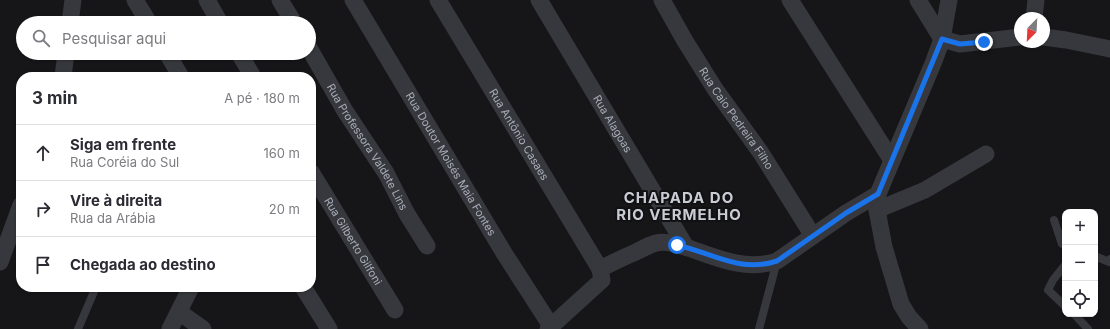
<!DOCTYPE html>
<html lang="pt">
<meta charset="utf-8">
<style>
:root{--surface:#fff;--page:#f2f2f3;--text:#2b2b33;--muted:#7c7c81;--line:#e1e1e2}
body{margin:0;font-family:Inter,sans-serif;background:var(--page);color:var(--text)}
.controls{position:absolute;right:12px;bottom:12px;display:grid;overflow:hidden;border-radius:8px;box-shadow:0 1px 3px #0004}
.controls button{width:36px;height:36px;display:grid;place-items:center;padding:0;border:0;border-bottom:1px solid var(--line);background:var(--surface);color:var(--text);font:20px sans-serif}
.compass{position:absolute;left:1014px;top:12px;width:36px;height:36px;border-radius:50%;background:var(--surface);box-shadow:0 1px 3px #0004;rotate:204deg}
.stop{position:absolute;width:12px;height:12px;margin:-9px;border:3px solid #1a73e8;border-radius:50%;background:#fff}
.stop.end{background:#1a73e8;border-color:#fff;box-shadow:0 1px 4px #0008}
.list{margin:0;padding:0;list-style:none}
h2{display:flex;justify-content:space-between;align-items:center;height:52px;margin:0;padding:0 16px;font-size:17px}
h2 small{font-size:13px;font-weight:400;color:var(--muted)}
.list li{display:grid;grid-template-columns:26px 1fr auto;gap:12px;align-items:center;box-sizing:border-box;height:56px;padding:0 16px;border-top:1px solid var(--line)}
.list b{display:block;font-size:15px;white-space:nowrap}
.list p{margin:0;font-size:13px;white-space:nowrap;color:var(--muted)}
.list em{font-size:13px;font-style:normal;color:var(--muted)}
.icon{flex:none;width:22px;height:22px;fill:none;stroke:currentColor;stroke-width:2;stroke-linecap:round;stroke-linejoin:round}
.map{position:relative;flex:none;width:1110px;height:329px;overflow:hidden}
.search{position:absolute;background:var(--surface);box-shadow:0 1px 3px #0004;left:16px;top:16px;width:300px;height:44px;display:flex;align-items:center;gap:10px;box-sizing:border-box;padding:0 14px;border-radius:22px;color:var(--muted);font-size:15px}
.panel{position:absolute;background:var(--surface);box-shadow:0 1px 3px #0004;left:16px;top:72px;width:300px;height:220px;border-radius:16px}
.map>svg:first-child{display:block}
</style>
<div class="map">
<svg width="1110" height="329" viewBox="0 0 1110 329">
<rect width="100%" height="100%" fill="#161618"/>
<g fill="none" stroke-linecap="round" stroke-linejoin="round">
<g stroke="#37383d" stroke-width="8">
<polyline points="1054,220 1062,244 1065,245"/>
<polyline points="1095,256 1109,262 1110,259"/>
<polyline points="1065,265 1053,280 1048,290 1065,306"/>
<polyline points="1074,314 1088,329"/>
<polyline points="78,329 96,287"/>
<polyline points="759,329 777,261"/>
</g>
<g stroke="#37383d" stroke-width="17">
<polyline points="135,0 149,23"/>
<polyline points="207,0 220,23"/>
<polyline points="280,0 294,23"/>
<path id="s1" d="M353,0L504,253L551,326"/>
<path id="s2" d="M438,0L600,269"/>
<path id="s3" d="M539,0L686,247"/>
<path id="s4" d="M662,0L685,41L715,89L761,153L813,236"/>
<polyline points="790,0 891,159"/>
<polyline points="918,0 942,39 960,44 1020,37"/>
<polyline points="1034,18 1036,0"/>
<polyline points="70,23 73,0"/>
<polyline points="1044,37 1066,40 1110,49"/>
<path id="s5" d="M309,48L345,111L386,173L407,214L427,246"/>
<polyline points="167,53 181,77"/>
<polyline points="239,53 253,77"/>
<polyline points="63,77 66,53"/>
<path id="s6" d="M311,172L395,310"/>
<polyline points="877,210 925,190 986,154"/>
<polyline points="0,262 21,205"/>
<polyline points="303,287 329,329"/>
<polyline points="179,312 203,329"/>
<polyline points="170,329 191,287"/>
<path d="M548,329L602,280L600,269C612,263 624,257 636,252C642,249 649,245 656,243C669,240 685,247 697,251C724,261 750,270 777,261L846,213L878,194"/>
<polyline points="920,329 909,317 901,304 884,247 877,210 878,194 934,61 942,39 949,0"/>
</g>
</g>
<g fill="none" stroke-linecap="round" stroke-linejoin="round">
<path stroke="#1a73e8" stroke-width="5" d="M677,245C712,253 740,273 777,261L846,213L878,194L942,39L960,44L984,42"/>
</g>
<g text-anchor="middle" stroke-width="4" stroke-linejoin="round" paint-order="stroke">
<g font-size="11" fill="#a8adb8" stroke="#111113">
<text dy="4" stroke="none"><textPath href="#s4" startOffset="140">Rua Caio Pedreira Filho</textPath></text>
<text dy="4" stroke="none"><textPath href="#s3" startOffset="144">Rua Alagoas</textPath></text>
<text dy="4" stroke="none"><textPath href="#s2" startOffset="157">Rua Antônio Casaes</textPath></text>
<text dy="4" stroke="none"><textPath href="#s5" startOffset="115">Rua Professora Valdete Lins</textPath></text>
<text dy="4" stroke="none"><textPath href="#s1" startOffset="191">Rua Doutor Moisés Maia Fontes</textPath></text>
<text dy="4" stroke="none"><textPath href="#s6" startOffset="81">Rua Gilberto Gilfoni</textPath></text>
</g>
<g font-size="15" font-weight="bold" letter-spacing="1" fill="#c9ccd4" stroke="#111113">
<text x="679" y="203">CHAPADA DO<tspan x="679" dy="17">RIO VERMELHO</tspan></text>
</g>
</g>
</svg>
<div class="controls">
<button>+</button>
<button>−</button>
<button><svg class="icon" aria-label="locate" viewBox="0 0 24 24"><circle cx="12" cy="12" r="6"/><path d="M12 2v4M12 18v4M2 12h4M18 12h4"/></svg></button>
</div>
<svg class="compass" viewBox="-18 -18 36 36"><path d="M0-13l5 13h-10z" fill="#e53935"/><path d="M0 13l5-13h-10z" fill="#7c7c81"/></svg>
<div class="stop" style="left:677px;top:245px"></div>
<div class="stop end" style="left:984px;top:42px"></div>
<div class="search"><svg class="icon" aria-label="search" viewBox="0 0 24 24"><circle cx="10" cy="10" r="6"/><path d="M15 15l6 6"/></svg>Pesquisar aqui</div>
<section class="panel">
<h2>3 min<small>A pé · 180 m</small></h2>
<ul class="list">
<li><svg class="icon" aria-label="ahead" viewBox="0 0 24 24"><path d="M12 20V5M6 11l6-6 6 6"/></svg><div><b>Siga em frente</b><p>Rua Coréia do Sul</p></div><em>160 m</em></li>
<li><svg class="icon" aria-label="right" viewBox="0 0 24 24"><path d="M7 20v-9h11M14 6l5 5-5 5"/></svg><div><b>Vire à direita</b><p>Rua da Arábia</p></div><em>20 m</em></li>
<li><svg class="icon" aria-label="arrive" viewBox="0 0 24 24"><path d="M6 21V4h12l-3 4 3 4H6"/></svg><div><b>Chegada ao destino</b></div></li>
</ul>
</section>
</div>
